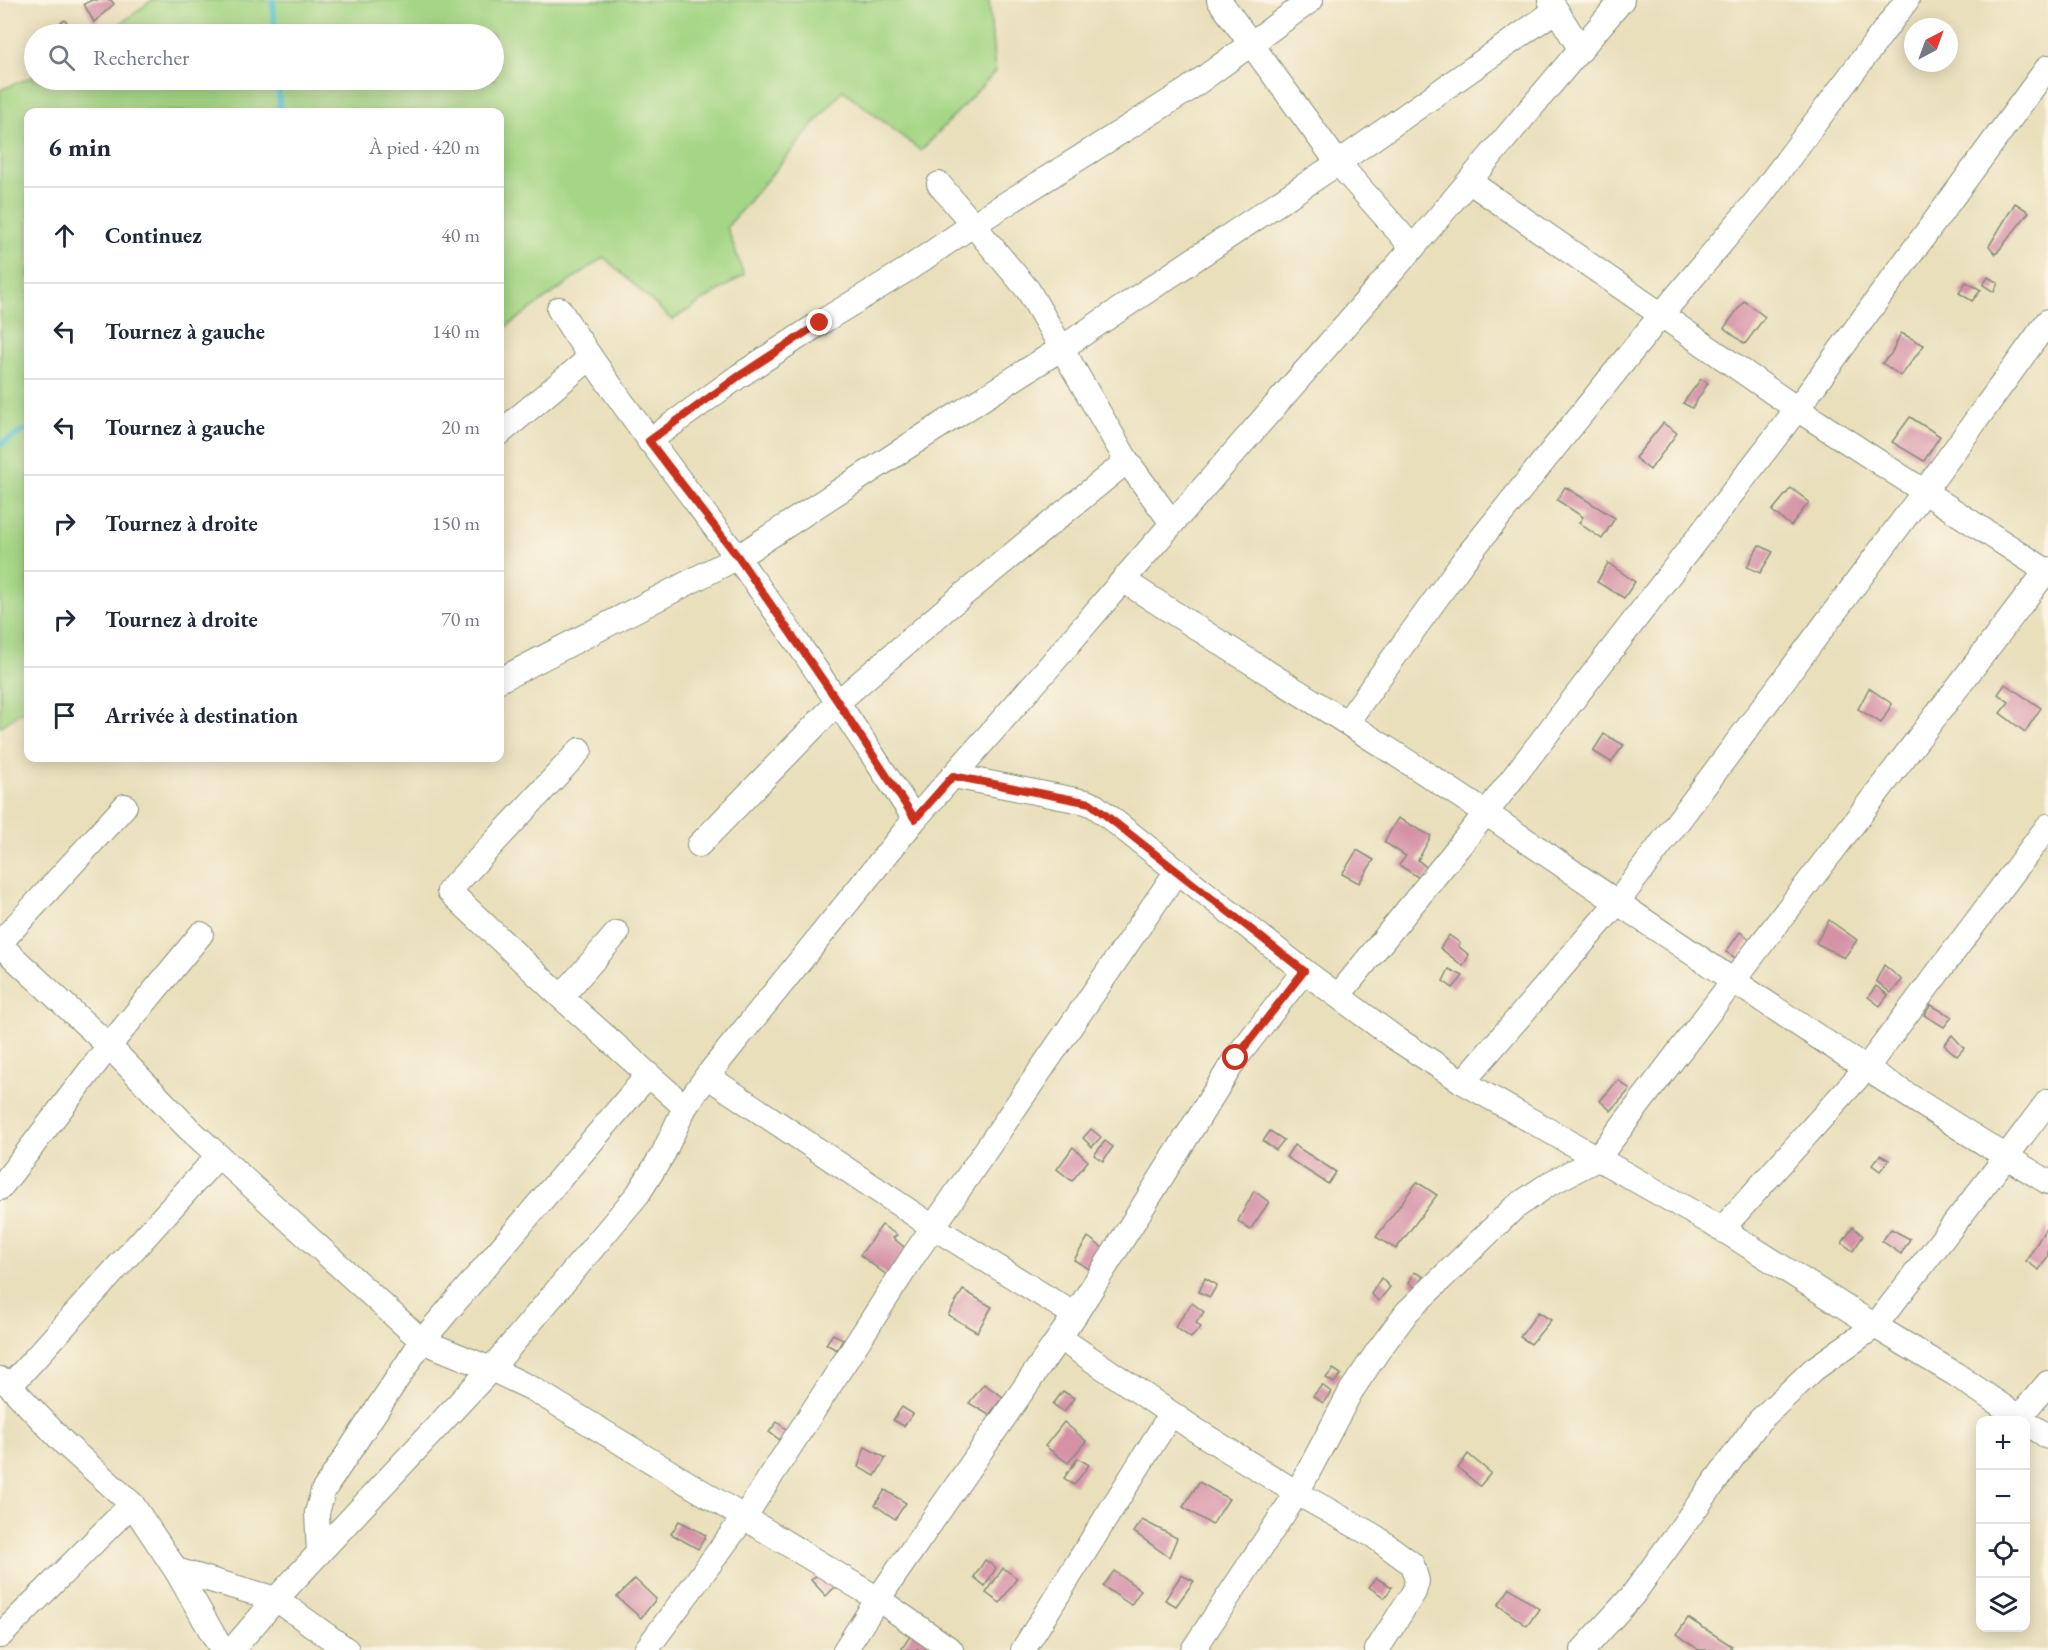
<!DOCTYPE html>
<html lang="fr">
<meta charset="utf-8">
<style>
:root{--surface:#fff;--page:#f2f2f3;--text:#1f2937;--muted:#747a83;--line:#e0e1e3}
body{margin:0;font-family:"EB Garamond",serif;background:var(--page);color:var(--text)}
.controls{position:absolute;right:18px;bottom:18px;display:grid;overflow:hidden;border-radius:12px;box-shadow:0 3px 15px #0003}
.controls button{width:54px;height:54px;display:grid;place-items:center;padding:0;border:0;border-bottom:2px solid var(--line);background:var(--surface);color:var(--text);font:30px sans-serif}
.compass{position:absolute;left:1904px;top:18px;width:54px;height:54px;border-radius:50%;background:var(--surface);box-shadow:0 3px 15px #0003;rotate:41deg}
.stop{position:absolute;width:18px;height:18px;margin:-14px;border:4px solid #c8321e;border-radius:50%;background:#fff}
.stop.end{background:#c8321e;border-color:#fff;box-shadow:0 2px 6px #0008}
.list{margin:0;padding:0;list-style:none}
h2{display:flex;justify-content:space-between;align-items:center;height:78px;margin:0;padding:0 24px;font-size:26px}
h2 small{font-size:20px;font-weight:400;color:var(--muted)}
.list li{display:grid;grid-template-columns:39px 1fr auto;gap:18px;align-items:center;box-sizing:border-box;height:96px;padding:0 24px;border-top:2px solid var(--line)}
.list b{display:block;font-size:22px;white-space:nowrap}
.list em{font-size:20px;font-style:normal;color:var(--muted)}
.icon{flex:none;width:33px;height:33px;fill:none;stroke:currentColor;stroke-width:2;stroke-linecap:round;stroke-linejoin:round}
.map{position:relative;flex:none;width:2048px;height:1650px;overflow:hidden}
.search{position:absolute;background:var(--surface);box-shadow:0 3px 15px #0003;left:24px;top:24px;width:480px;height:66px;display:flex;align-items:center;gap:15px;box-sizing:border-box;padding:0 21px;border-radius:33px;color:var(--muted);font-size:22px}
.panel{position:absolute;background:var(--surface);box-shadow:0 3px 15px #0003;left:24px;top:108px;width:480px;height:654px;border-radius:12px}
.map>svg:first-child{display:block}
</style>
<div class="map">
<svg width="2048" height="1650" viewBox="0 0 2048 1650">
<rect width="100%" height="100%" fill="#fcf5e5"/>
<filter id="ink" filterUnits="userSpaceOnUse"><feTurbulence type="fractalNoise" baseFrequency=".0167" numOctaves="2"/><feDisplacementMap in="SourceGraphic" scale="12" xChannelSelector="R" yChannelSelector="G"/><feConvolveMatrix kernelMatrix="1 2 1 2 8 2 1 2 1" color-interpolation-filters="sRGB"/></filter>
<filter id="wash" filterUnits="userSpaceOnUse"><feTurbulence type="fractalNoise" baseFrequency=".008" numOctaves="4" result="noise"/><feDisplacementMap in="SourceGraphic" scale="24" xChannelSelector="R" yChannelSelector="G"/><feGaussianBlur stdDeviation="1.35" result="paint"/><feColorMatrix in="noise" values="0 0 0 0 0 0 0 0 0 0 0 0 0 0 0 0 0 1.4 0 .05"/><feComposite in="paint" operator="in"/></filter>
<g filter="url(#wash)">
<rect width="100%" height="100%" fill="#e9dfbb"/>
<polygon fill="#a5d685" stroke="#628a5c" stroke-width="1.5" points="152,0 989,0 995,72 921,151 843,90 727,227 744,275 672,320 604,257 500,331 500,112 28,112 28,707 0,727 0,90 34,76 34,80 494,80 494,34 107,34"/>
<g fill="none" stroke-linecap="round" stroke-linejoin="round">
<g stroke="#58c4d1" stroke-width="6">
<polyline points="273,0 275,34"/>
<polyline points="278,80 280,112"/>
<polyline points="0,444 28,429"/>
</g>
</g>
<g id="blocks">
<g fill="#d592a7">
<polygon points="92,0 111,0 114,4 94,22 84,4"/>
<polygon points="65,20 76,34 39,34"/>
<polygon points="2015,203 2029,212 1996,254 1989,246"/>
<polygon points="1988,277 1998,283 1994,292 1983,285"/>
<polygon points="1966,282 1981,290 1972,301 1959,293"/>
<polygon points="1744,301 1765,317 1745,344 1724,328"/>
<polygon points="1901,333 1924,345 1901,376 1882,363 1891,354"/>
<polygon points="1701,379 1708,383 1692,408 1683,403"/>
<polygon points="1910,417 1940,436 1924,461 1892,442"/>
<polygon points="1663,423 1677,433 1650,470 1635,458"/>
<polygon points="1565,487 1615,518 1602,539 1579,523 1583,517 1557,500"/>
<polygon points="1791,488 1809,502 1791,526 1772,511"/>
<polygon points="1759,545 1773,552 1760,573 1747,567"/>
<polygon points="1608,563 1635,582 1624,598 1597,582"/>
<polygon points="2005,684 2041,708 2025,732 2000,713 2009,702 1998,694"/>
<polygon points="1869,688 1892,704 1881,723 1858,709"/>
<polygon points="1604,734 1624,745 1611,762 1593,751"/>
<polygon points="1398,818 1431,836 1418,860 1431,871 1424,881 1399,865 1406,856 1384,842"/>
<polygon points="1357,850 1374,860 1359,883 1342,874"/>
<polygon points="1829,920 1857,940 1844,958 1816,943"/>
<polygon points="1740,932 1750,940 1737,959 1726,952"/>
<polygon points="1449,935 1460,943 1458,946 1469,955 1463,966 1440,948"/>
<polygon points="1884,965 1902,980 1891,993 1876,981"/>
<polygon points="1449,969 1463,976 1453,988 1443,981"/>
<polygon points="1876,986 1888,995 1880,1006 1868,997"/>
<polygon points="1931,1005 1952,1017 1944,1027 1924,1015"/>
<polygon points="1952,1035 1964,1048 1957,1056 1944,1045"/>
<polygon points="1618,1080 1630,1089 1611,1111 1600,1101"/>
<polygon points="1091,1129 1101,1137 1092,1147 1083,1138"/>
<polygon points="1270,1131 1284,1140 1276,1150 1263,1141"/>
<polygon points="1105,1141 1113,1147 1103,1161 1094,1155"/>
<polygon points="1294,1145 1336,1172 1328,1184 1286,1157"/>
<polygon points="1073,1147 1088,1161 1072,1181 1057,1169"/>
<polygon points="1880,1155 1889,1160 1880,1171 1872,1165"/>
<polygon points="1417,1182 1437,1195 1396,1249 1376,1237"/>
<polygon points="1254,1191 1269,1202 1250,1230 1238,1221"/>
<polygon points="882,1225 897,1235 893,1238 914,1255 892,1279 860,1255"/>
<polygon points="2048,1225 2048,1256 2039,1270 2026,1261"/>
<polygon points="1853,1227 1863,1236 1853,1251 1842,1243"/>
<polygon points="1891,1229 1910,1239 1901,1254 1882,1241"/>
<polygon points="1088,1237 1104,1249 1091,1270 1074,1260"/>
<polygon points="1414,1272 1423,1276 1416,1288 1409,1283"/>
<polygon points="1205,1278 1217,1285 1210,1297 1199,1292"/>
<polygon points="1381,1278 1390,1287 1379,1301 1371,1294"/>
<polygon points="963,1290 992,1307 977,1332 948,1315"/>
<polygon points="1192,1303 1204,1312 1196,1323 1201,1327 1191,1338 1175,1327"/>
<polygon points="1538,1312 1551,1320 1531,1344 1520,1337"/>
<polygon points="833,1334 843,1339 837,1350 826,1344"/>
<polygon points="1333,1369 1341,1374 1334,1383 1326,1378"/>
<polygon points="984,1384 1003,1397 989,1415 969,1403"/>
<polygon points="1322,1385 1331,1392 1323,1403 1313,1396"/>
<polygon points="1063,1391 1074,1398 1064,1412 1053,1404"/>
<polygon points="902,1407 913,1414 904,1426 893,1420"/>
<polygon points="777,1422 796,1437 790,1447 769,1432"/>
<polygon points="1064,1422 1086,1441 1068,1463 1045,1446"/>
<polygon points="865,1447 886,1458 875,1476 858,1467"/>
<polygon points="1468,1454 1491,1473 1480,1486 1458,1468"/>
<polygon points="1078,1458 1089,1465 1074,1485 1064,1478"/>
<polygon points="1199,1482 1229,1499 1212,1525 1183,1507"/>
<polygon points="885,1490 906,1503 895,1519 875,1505"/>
<polygon points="1142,1520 1177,1538 1169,1557 1134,1532"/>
<polygon points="679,1521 706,1535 698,1549 671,1534"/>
<polygon points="985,1560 996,1568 985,1586 974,1577"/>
<polygon points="831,1564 844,1578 826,1596 811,1580"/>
<polygon points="1003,1568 1017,1578 1000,1603 986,1593"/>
<polygon points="1114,1571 1141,1590 1131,1605 1103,1586"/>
<polygon points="1181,1575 1194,1581 1176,1606 1165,1600"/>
<polygon points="1376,1578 1392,1587 1385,1598 1369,1587"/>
<polygon points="635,1579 656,1599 641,1618 617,1597"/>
<polygon points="1510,1588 1539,1609 1527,1626 1498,1605"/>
<polygon points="1688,1618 1732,1646 1729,1650 1699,1650 1677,1634"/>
<polygon points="914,1630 942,1650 901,1650"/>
</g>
</g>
</g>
<g filter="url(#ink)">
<use href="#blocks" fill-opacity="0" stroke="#848e78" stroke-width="1.5"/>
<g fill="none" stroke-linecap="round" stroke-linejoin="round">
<g stroke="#848e78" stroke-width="26">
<g id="minor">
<polyline points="1219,0 1338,163 1413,248"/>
<polyline points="1550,0 1581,50"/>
<polyline points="1470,182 1797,409 2048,572"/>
<polyline points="939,184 1028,290 1127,461 1172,523"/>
<path d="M559,309C613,395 676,474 736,556C799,641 856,731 915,819"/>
<polyline points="500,433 590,358"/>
<polyline points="649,441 739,376 820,323 908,269 974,224 1186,91 1311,0"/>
<path d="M1123,580C1243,659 1367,733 1487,814C1672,939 1856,1067 2048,1182"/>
<polyline points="500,680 738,557 913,443 1062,348 1338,163 1556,10"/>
<polyline points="1347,722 1464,560 1661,315 1758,199 1907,0"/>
<polyline points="580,750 449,891 561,997 685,1107"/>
<polyline points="953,776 1086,802 1095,806 1304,971 1395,1038 1463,1082 1722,1229 1875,1326 1955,1374 2048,1437"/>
<polyline points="699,845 838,702 947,608 1127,461"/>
<polyline points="0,943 125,806"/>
<polyline points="0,945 109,1046 188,1128 422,1341 491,1369 533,1389 878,1599 951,1650"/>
<polyline points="1338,996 1486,813 1797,409 2048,67"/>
<polyline points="561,997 617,933"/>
<polyline points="707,1076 933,1227 1075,1315"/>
<polyline points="1463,1082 1617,903 1924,492 2048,321"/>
<polyline points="0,1188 109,1046 201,934"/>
<polyline points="1722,1229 1867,1067 2048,826"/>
<polyline points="1060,1338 1194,1429 1297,1493 1374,1536 1412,1564 1417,1581 1414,1592 1377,1650"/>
<polyline points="0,1379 10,1386 64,1443 132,1504 176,1570 222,1650"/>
<polyline points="10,1386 218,1156"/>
<polyline points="2020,1416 2048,1383"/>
<polyline points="319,1553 317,1513 323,1491 422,1341 648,1075"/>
<polyline points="176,1570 276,1599 347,1650"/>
<polyline points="0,1636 132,1504"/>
<polyline points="232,1650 276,1599 491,1369 638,1194 663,1154 685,1107 707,1076 915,819 1048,668 1123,580 1422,237 1622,0"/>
<polyline points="646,1650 745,1516 914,1255 1177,871"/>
<polyline points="845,1650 878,1599 1075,1315 1236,1058 1304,971"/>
<polyline points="1023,1650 1171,1414"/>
<polyline points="1193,1650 1297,1493 1351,1391 1378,1351 1407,1312 1514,1208 1549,1184 1597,1159 2048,569"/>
<polyline points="1583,1650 1632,1596 1759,1421 1814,1369 1875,1326 2006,1157 2048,1101"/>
</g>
</g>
<use href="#minor" stroke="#fff" stroke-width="24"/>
</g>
</g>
<g fill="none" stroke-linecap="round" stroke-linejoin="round" filter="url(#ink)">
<polyline stroke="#c8321e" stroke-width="8" points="820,323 739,376 649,441 738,557 838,702 915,819 953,776 1090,803 1304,971 1236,1058"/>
</g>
</svg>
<div class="controls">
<button>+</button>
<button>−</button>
<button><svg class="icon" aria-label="locate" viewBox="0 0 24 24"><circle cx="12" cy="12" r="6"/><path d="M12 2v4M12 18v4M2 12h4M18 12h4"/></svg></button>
<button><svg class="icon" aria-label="layers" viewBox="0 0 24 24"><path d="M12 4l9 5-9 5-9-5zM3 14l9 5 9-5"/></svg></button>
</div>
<svg class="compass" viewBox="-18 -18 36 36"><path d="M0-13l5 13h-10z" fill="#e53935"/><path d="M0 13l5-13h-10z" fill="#747a83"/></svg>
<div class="stop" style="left:1236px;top:1058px"></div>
<div class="stop end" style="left:820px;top:323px"></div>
<div class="search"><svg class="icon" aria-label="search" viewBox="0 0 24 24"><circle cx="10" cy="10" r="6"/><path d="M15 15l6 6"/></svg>Rechercher</div>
<section class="panel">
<h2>6 min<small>À pied · 420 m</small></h2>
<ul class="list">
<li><svg class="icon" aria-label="ahead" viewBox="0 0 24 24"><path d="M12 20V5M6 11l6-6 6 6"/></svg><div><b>Continuez</b></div><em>40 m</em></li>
<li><svg class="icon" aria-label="left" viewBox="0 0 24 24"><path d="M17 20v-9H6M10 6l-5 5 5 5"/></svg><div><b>Tournez à gauche</b></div><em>140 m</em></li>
<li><svg class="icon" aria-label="left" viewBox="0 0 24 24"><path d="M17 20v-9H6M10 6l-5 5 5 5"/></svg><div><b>Tournez à gauche</b></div><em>20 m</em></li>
<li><svg class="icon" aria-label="right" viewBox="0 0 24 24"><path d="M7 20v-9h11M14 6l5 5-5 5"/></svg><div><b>Tournez à droite</b></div><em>150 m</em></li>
<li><svg class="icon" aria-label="right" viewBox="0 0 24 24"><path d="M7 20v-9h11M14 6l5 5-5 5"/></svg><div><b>Tournez à droite</b></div><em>70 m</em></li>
<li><svg class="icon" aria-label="arrive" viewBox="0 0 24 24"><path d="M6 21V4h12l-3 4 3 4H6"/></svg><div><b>Arrivée à destination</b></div></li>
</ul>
</section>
</div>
